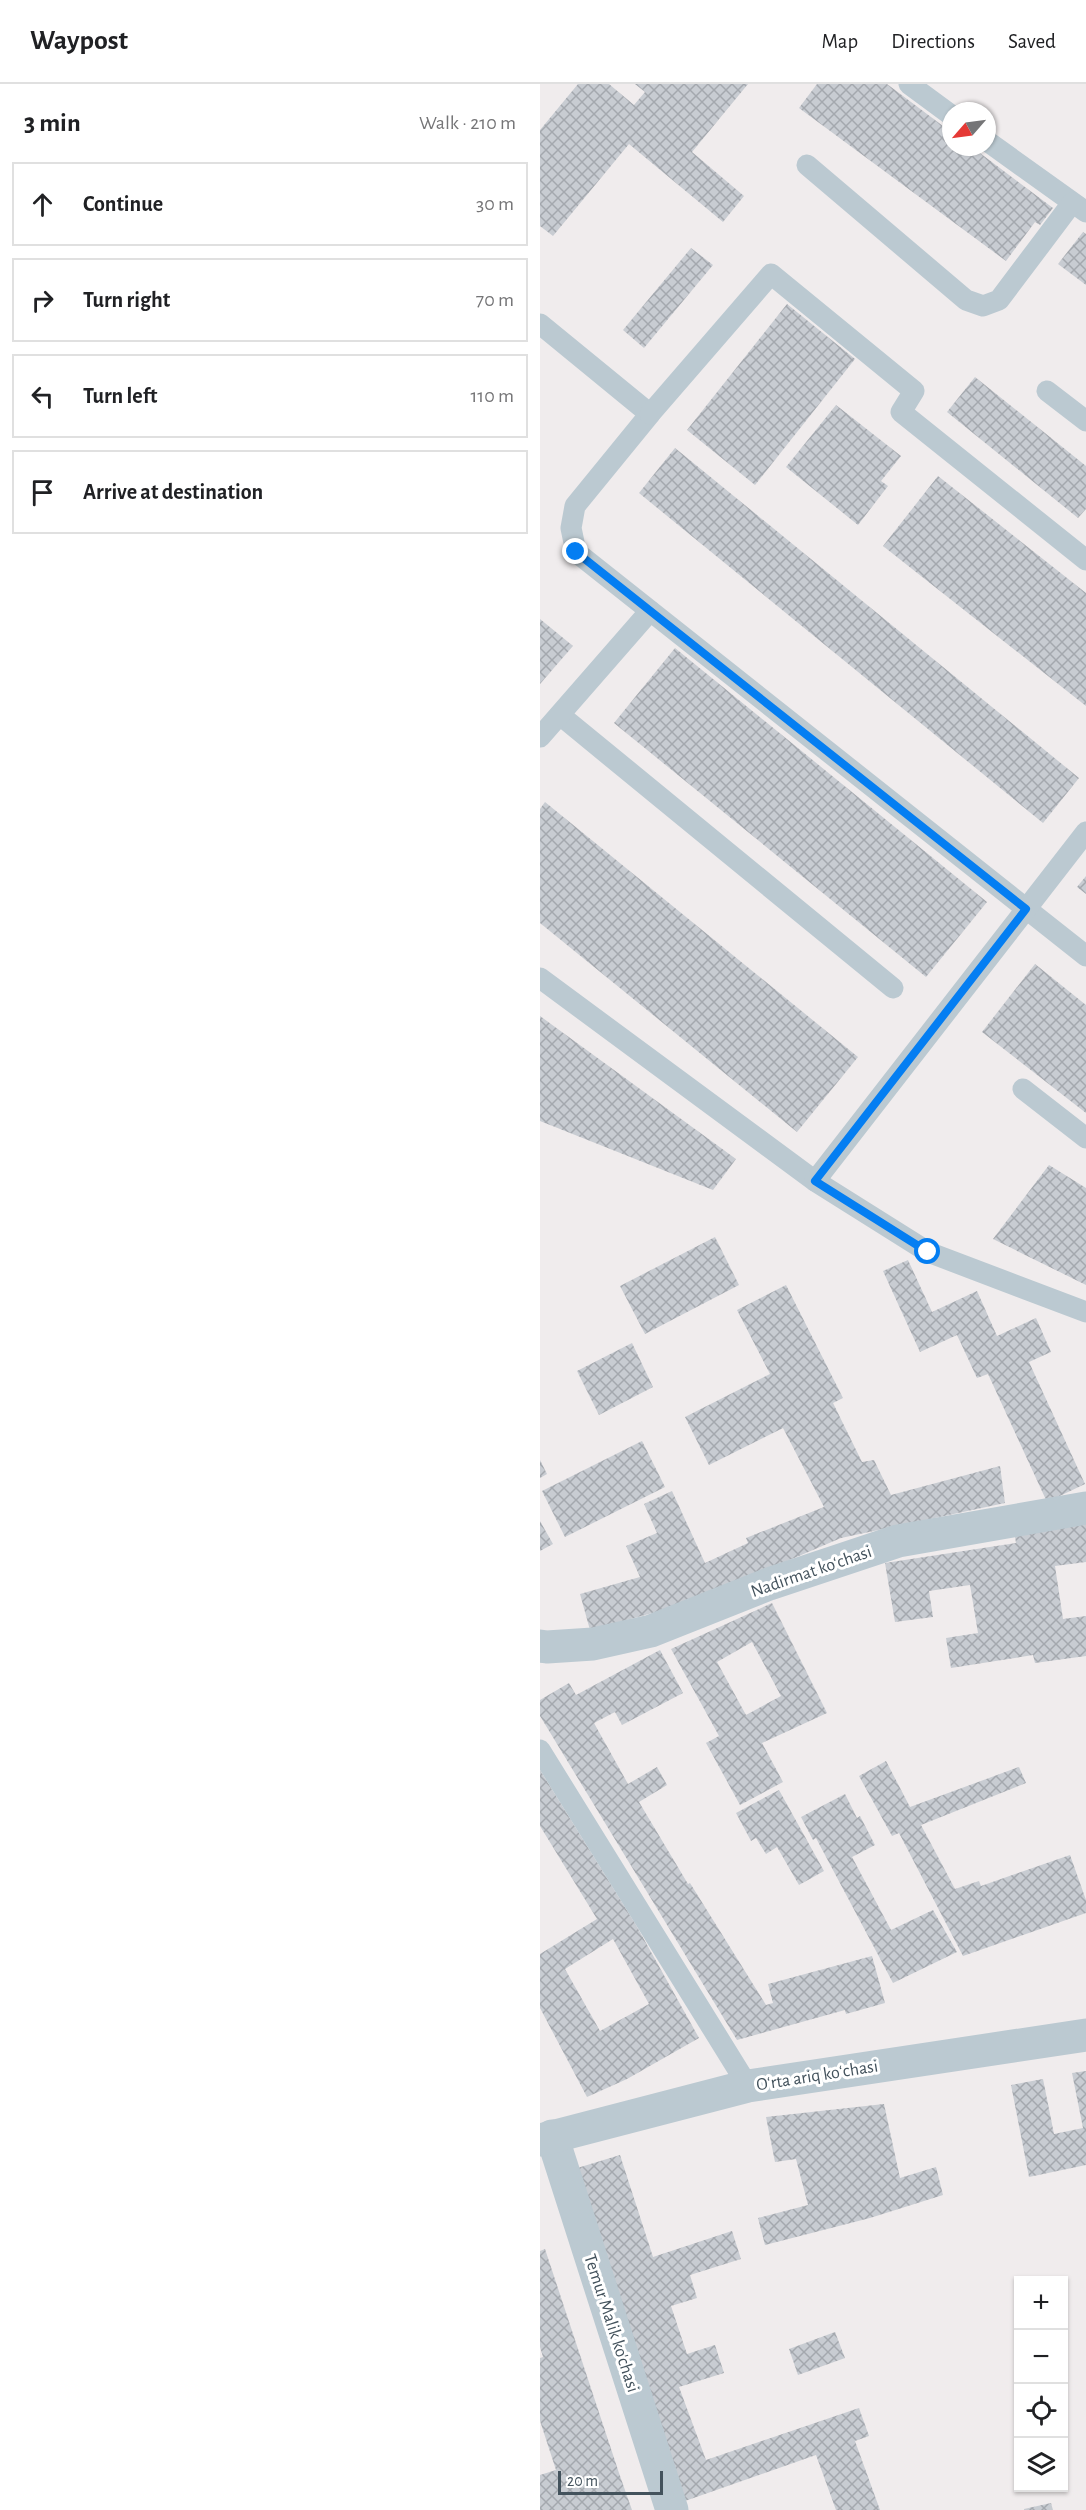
<!DOCTYPE html>
<meta charset="utf-8">
<style>
:root{--surface:#fff;--page:#f6f6f6;--text:#202124;--muted:#757577;--line:#e0e0e0}
body{margin:0;font-family:"Alegreya Sans",sans-serif;background:var(--page);color:var(--text)}
.controls{position:absolute;right:18px;bottom:18px;display:grid;overflow:hidden;border-radius:0px;box-shadow:0 2px 4px #0004}
.controls button{width:54px;height:54px;display:grid;place-items:center;padding:0;border:0;border-bottom:2px solid var(--line);background:var(--surface);color:var(--text);font:30px sans-serif}
.compass{position:absolute;left:402px;top:18px;width:54px;height:54px;border-radius:50%;background:var(--surface);box-shadow:0 2px 4px #0004;rotate:242deg}
.scale{position:absolute;left:18px;bottom:15px;width:105px;box-sizing:border-box;padding-left:6px;border:3px solid #43525c;border-top:0;font-size:16px;line-height:21px;white-space:nowrap;color:#43525c;-webkit-text-stroke:4px #fff;paint-order:stroke}
.stop{position:absolute;width:18px;height:18px;margin:-14px;border:4px solid #047ef2;border-radius:50%;background:#fff}
.stop.end{background:#047ef2;border-color:#fff;box-shadow:0 2px 6px #0008}
.list{margin:0;padding:0;list-style:none}
h2{display:flex;justify-content:space-between;align-items:center;height:78px;margin:0;padding:0 24px;font-size:26px}
h2 small{font-size:20px;font-weight:400;color:var(--muted)}
.list li{display:grid;grid-template-columns:39px 1fr auto;gap:18px;align-items:center;box-sizing:border-box;height:84px;margin:0 12px 12px;padding:0 12px;border:2px solid var(--line);border-radius:0px}
.list b{display:block;font-size:22px;white-space:nowrap}
.list em{font-size:20px;font-style:normal;color:var(--muted)}
.icon{flex:none;width:33px;height:33px;fill:none;stroke:currentColor;stroke-width:2;stroke-linecap:round;stroke-linejoin:round}
.map{position:relative;flex:none;width:546px;height:2426px;overflow:hidden}
header{display:flex;align-items:center;gap:36px;box-sizing:border-box;height:84px;padding:0 30px;background:var(--surface);border-bottom:2px solid var(--line)}
header strong{font-size:28px}
nav{display:flex;gap:33px;margin-inline-start:auto;font-size:21px}
main{display:flex}
aside{flex:1;background:var(--surface)}
.map>svg:first-child{display:block}
</style>
<header>
<strong>Waypost</strong>
<nav><a>Map</a><a>Directions</a><a>Saved</a></nav>
</header>
<main>
<aside>
<h2>3 min<small>Walk · 210 m</small></h2>
<ul class="list">
<li><svg class="icon" aria-label="ahead" viewBox="0 0 24 24"><path d="M12 20V5M6 11l6-6 6 6"/></svg><div><b>Continue</b></div><em>30 m</em></li>
<li><svg class="icon" aria-label="right" viewBox="0 0 24 24"><path d="M7 20v-9h11M14 6l5 5-5 5"/></svg><div><b>Turn right</b></div><em>70 m</em></li>
<li><svg class="icon" aria-label="left" viewBox="0 0 24 24"><path d="M17 20v-9H6M10 6l-5 5 5 5"/></svg><div><b>Turn left</b></div><em>110 m</em></li>
<li><svg class="icon" aria-label="arrive" viewBox="0 0 24 24"><path d="M6 21V4h12l-3 4 3 4H6"/></svg><div><b>Arrive at destination</b></div></li>
</ul>
</aside>
<div class="map">
<svg width="546" height="2426" viewBox="0 0 546 2426">
<defs>
<pattern id="building-cross-hatch" width="8" height="8" patternUnits="userSpaceOnUse" patternTransform="scale(1.5)"><rect width="8" height="8" fill="#c8ccd2"/><path d="M0 0l8 8M0 8l8-8" fill="none" stroke="#a4a8ae"/></pattern>
</defs>
<rect width="100%" height="100%" fill="#f0eced"/>
<g fill="url(#building-cross-hatch)" fill-rule="evenodd">
<polygon points="38,0 69,0 94,21 105,8 95,0 208,0 152,68 204,112 183,138 89,60 13,152 0,142 0,46"/>
<polygon points="277,0 347,0 411,48 411,63 432,63 513,124 500,141 495,138 466,177 259,24"/>
<polygon points="543,148 546,150 546,201 518,180"/>
<polygon points="151,164 173,181 104,264 83,246"/>
<polygon points="247,220 315,275 215,401 147,346"/>
<polygon points="435,293 546,382 546,425 538,434 407,328"/>
<polygon points="296,321 361,372 341,397 348,402 318,441 246,383"/>
<polygon points="135,364 539,694 503,739 99,409"/>
<polygon points="398,392 546,509 546,622 343,462"/>
<polygon points="0,535 33,562 0,600"/>
<polygon points="135,564 447,818 386,893 74,639"/>
<polygon points="5,718 318,973 257,1048 0,839 0,725"/>
<polygon points="546,792 546,810 537,803"/>
<polygon points="495,880 546,921 546,1029 442,948"/>
<polygon points="0,932 196,1075 173,1106 0,1037"/>
<polygon points="509,1081 546,1104 546,1201 453,1155"/>
<polygon points="175,1153 199,1201 105,1250 80,1202"/>
<polygon points="368,1176 392,1228 437,1207 457,1252 496,1234 511,1268 489,1278 545,1400 507,1418 448,1290 437,1294 417,1251 380,1268 343,1187"/>
<polygon points="246,1201 303,1314 293,1319 322,1378 334,1376 351,1411 460,1382 465,1419 301,1454 149,1519 50,1546 40,1510 100,1493 86,1462 117,1449 104,1420 132,1407 165,1479 208,1459 206,1454 284,1423 243,1344 169,1381 145,1333 230,1290 197,1226"/>
<polygon points="92,1259 113,1303 59,1331 37,1287"/>
<polygon points="102,1357 125,1403 25,1453 2,1407"/>
<polygon points="0,1376 7,1390 0,1394"/>
<polygon points="546,1435 546,1478 515,1482 523,1535 546,1532 546,1572 495,1579 493,1571 411,1584 406,1554 438,1549 430,1501 389,1507 393,1533 355,1538 345,1479 476,1459 474,1447"/>
<polygon points="0,1437 13,1460 0,1467"/>
<path d="M232,1519L287,1629L222,1659L243,1698L200,1721L166,1659L179,1652L131,1565ZM212,1558L241,1612L206,1631L177,1578Z"/>
<polygon points="120,1566 143,1609 82,1641 75,1628 54,1639 88,1700 117,1683 127,1701 99,1718 148,1800 150,1799 226,1921 233,1919 228,1900 332,1872 345,1919 306,1930 305,1926 197,1956 0,1632 0,1616 29,1599 36,1611"/>
<polygon points="346,1677 370,1723 479,1683 486,1699 381,1741 415,1805 439,1797 441,1802 530,1771 546,1816 546,1829 423,1872 359,1749 352,1752 319,1692"/>
<path d="M0,1686L96,1841L159,1954L87,1995L47,2013L0,1924V1870L57,1835L0,1742ZM73,1855L109,1920L60,1947L25,1885Z"/>
<polygon points="239,1706 284,1787 259,1801 237,1763 226,1770 216,1754 211,1757 196,1729"/>
<polygon points="305,1710 317,1734 320,1732 335,1761 312,1773 351,1846 393,1826 417,1868 353,1899 276,1754 273,1756 261,1733"/>
<polygon points="546,1987 546,2081 489,2093 471,2001 503,1995 514,2050 543,2044 532,1989"/>
<polygon points="344,2020 360,2094 396,2083 403,2111 330,2134 225,2161 218,2134 268,2121 256,2075 235,2078 226,2033"/>
<polygon points="80,2071 113,2173 192,2147 201,2175 150,2191 157,2214 131,2222 147,2270 175,2261 184,2289 139,2303 166,2376 319,2324 329,2352 315,2357 340,2426 296,2426 276,2371 145,2417 34,2085"/>
<polygon points="5,2165 79,2389 92,2426 0,2426 0,2391 16,2386 0,2337 0,2274 3,2273 0,2263 0,2167"/>
<polygon points="295,2248 305,2274 258,2291 249,2265"/>
<polygon points="511,2419 513,2426 484,2426 484,2425"/>
</g>
<g fill="none" stroke-linecap="round" stroke-linejoin="round">
<g stroke="#bbc9d1" stroke-width="21">
<polyline points="369,0 411,31"/>
<polyline points="447,57 546,128"/>
<polyline points="267,81 426,216 443,222 459,216 532,119"/>
<polyline points="0,240 110,330 35,422 31,444 36,468 546,872"/>
<polyline points="507,307 546,337"/>
<polyline points="110,330 231,190 374,307 361,328 546,476"/>
<polyline points="20,631 353,904"/>
<polyline points="0,653 110,527"/>
<polyline points="0,894 275,1097 388,1168 546,1228"/>
<polyline points="483,1005 546,1054"/>
<polyline points="275,1097 546,748"/>
<polyline points="0,1666 208,2002"/>
</g>
<g stroke="#bbc9d1" stroke-width="33">
<polyline points="0,1562 7,1563 53,1560 111,1547 229,1500 358,1457 546,1424"/>
<polyline points="12,2052 132,2426"/>
<polyline points="0,2056 208,2002 546,1951"/>
</g>
</g>
<g fill="none" stroke-linecap="round" stroke-linejoin="round">
<polyline stroke="#047ef2" stroke-width="8" points="36,468 486,825 275,1097 388,1168"/>
</g>
<g text-anchor="middle" stroke-width="6" stroke-linejoin="round" paint-order="stroke">
<g font-size="18" fill="#43525c" stroke="#fff">
<text transform="translate(271 1487) rotate(-19)" y="6">Nadirmat koʻchasi</text>
<text transform="translate(277 1991) rotate(-9)" y="6">Oʻrta ariq koʻchasi</text>
<text transform="translate(72 2239) rotate(72)" y="6">Temur Malik ko'chasi</text>
</g>
</g>
</svg>
<div class="controls">
<button>+</button>
<button>−</button>
<button><svg class="icon" aria-label="locate" viewBox="0 0 24 24"><circle cx="12" cy="12" r="6"/><path d="M12 2v4M12 18v4M2 12h4M18 12h4"/></svg></button>
<button><svg class="icon" aria-label="layers" viewBox="0 0 24 24"><path d="M12 4l9 5-9 5-9-5zM3 14l9 5 9-5"/></svg></button>
</div>
<svg class="compass" viewBox="-18 -18 36 36"><path d="M0-13l5 13h-10z" fill="#e53935"/><path d="M0 13l5-13h-10z" fill="#757577"/></svg>
<div class="scale">20 m</div>
<div class="stop" style="left:388px;top:1168px"></div>
<div class="stop end" style="left:36px;top:468px"></div>
</div>
</main>
